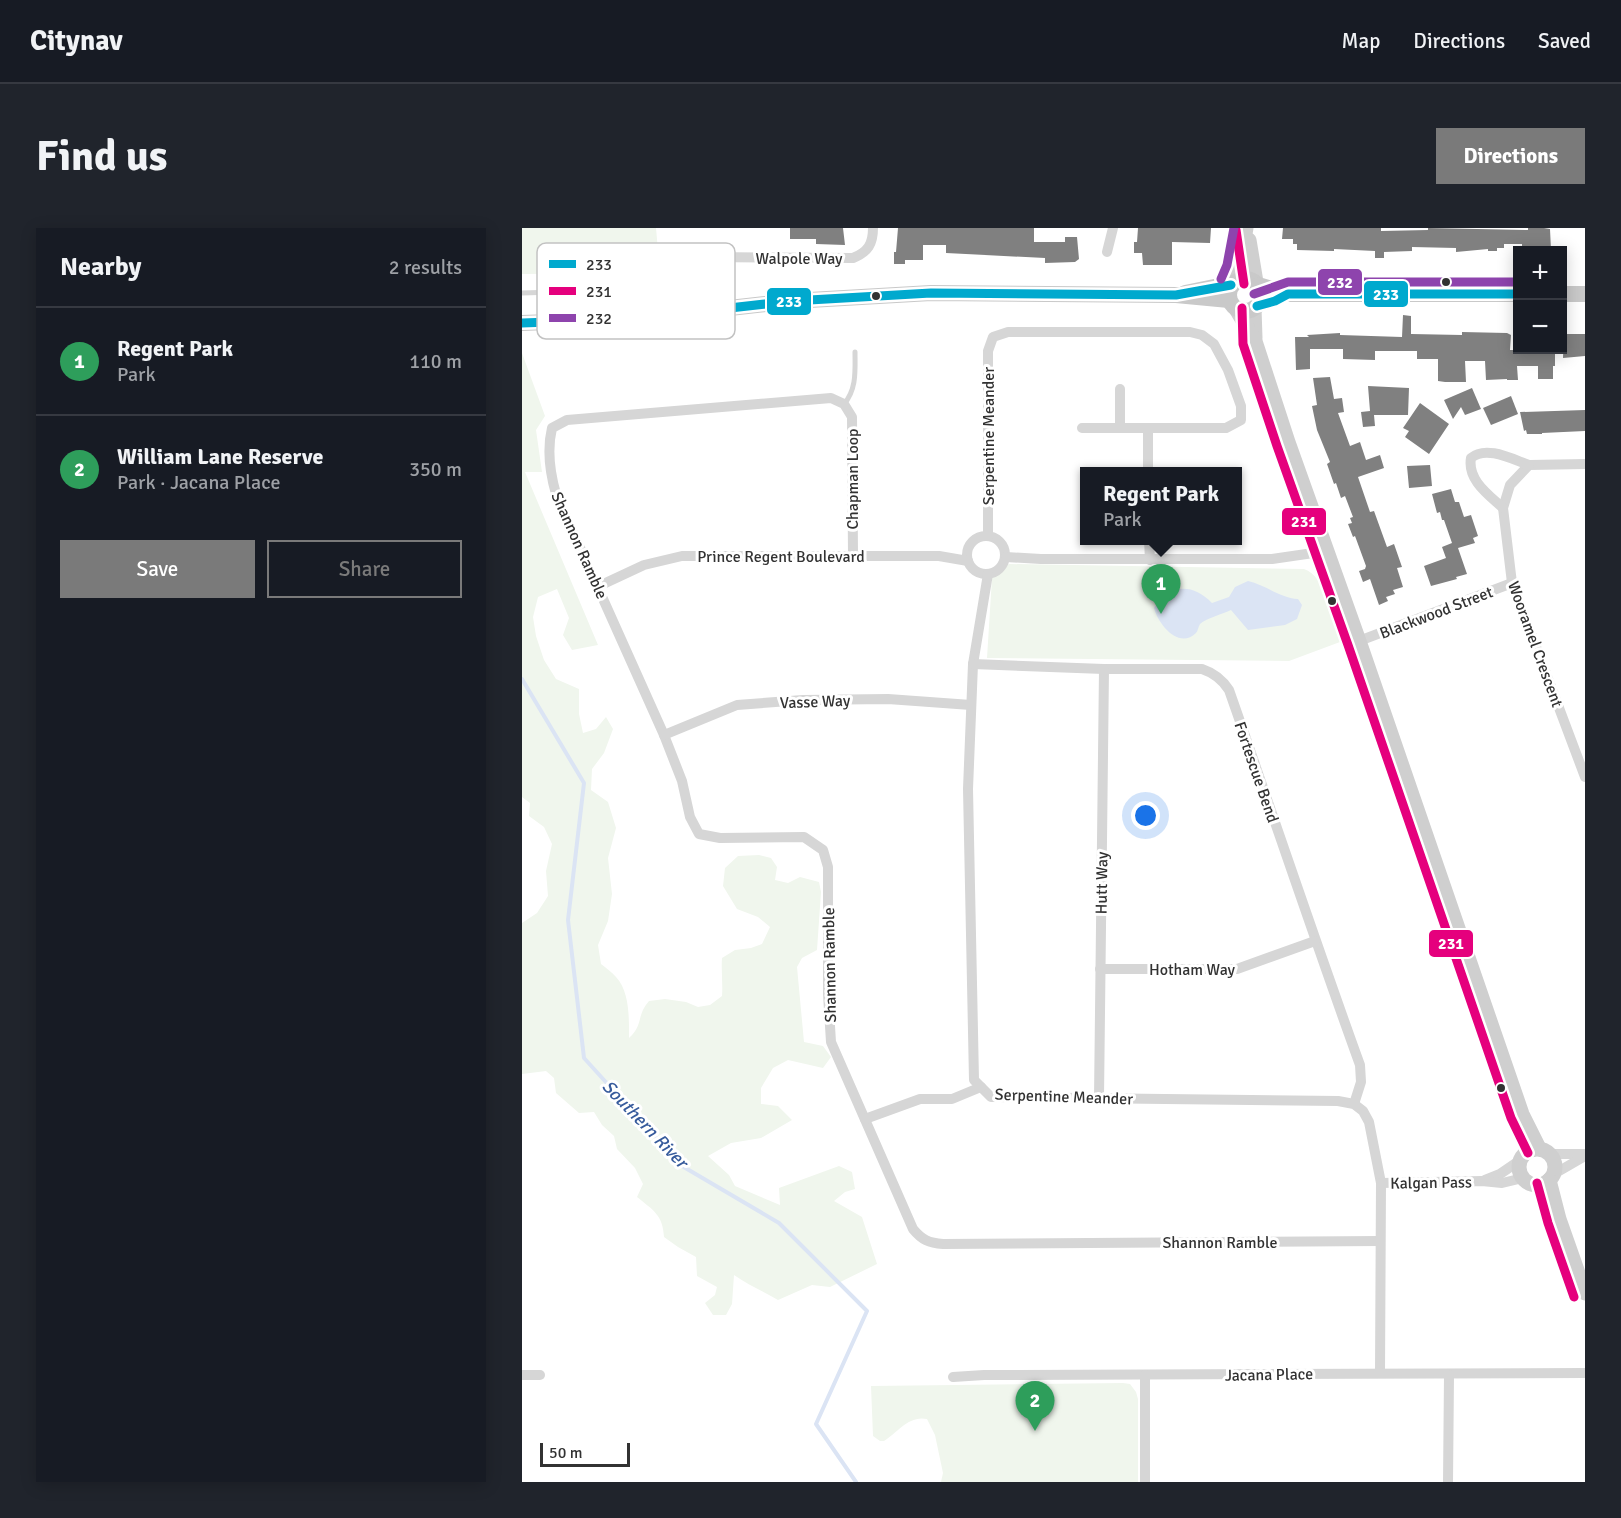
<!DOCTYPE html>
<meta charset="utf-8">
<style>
:root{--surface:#171b24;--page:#20242c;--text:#f1f3f6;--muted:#9ea1a6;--line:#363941;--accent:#7a7a7a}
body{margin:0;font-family:Signika,sans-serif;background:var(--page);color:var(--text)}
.controls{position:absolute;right:18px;top:18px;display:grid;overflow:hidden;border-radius:0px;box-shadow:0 3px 15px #0003}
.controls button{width:54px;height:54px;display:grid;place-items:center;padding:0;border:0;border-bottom:2px solid var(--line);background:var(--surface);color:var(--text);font:30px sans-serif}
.scale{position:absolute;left:18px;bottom:15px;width:90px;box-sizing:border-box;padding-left:6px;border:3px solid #323232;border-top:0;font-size:16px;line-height:21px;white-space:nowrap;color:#323232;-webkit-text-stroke:4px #fff;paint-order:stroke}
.you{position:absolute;left:624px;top:588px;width:21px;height:21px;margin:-15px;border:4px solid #fff;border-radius:50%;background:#1a73e8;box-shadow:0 0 0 9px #1a73e833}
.badge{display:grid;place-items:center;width:39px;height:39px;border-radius:50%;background:var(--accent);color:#fff;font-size:20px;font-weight:700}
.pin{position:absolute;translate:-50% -50px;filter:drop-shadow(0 2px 3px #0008)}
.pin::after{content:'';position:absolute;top:32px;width:21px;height:18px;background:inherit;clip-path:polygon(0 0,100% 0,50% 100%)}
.popup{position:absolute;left:558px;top:239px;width:162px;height:78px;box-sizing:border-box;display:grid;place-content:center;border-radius:0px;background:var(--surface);filter:drop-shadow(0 2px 4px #0005);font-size:20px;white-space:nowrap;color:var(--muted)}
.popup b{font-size:22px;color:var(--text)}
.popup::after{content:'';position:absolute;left:50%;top:100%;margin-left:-12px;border:12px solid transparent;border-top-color:var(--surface)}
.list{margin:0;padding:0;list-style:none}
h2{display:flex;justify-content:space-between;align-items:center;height:78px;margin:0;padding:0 24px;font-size:26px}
h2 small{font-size:20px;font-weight:400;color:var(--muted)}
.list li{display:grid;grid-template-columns:39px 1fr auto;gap:18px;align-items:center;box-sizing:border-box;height:108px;padding:0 24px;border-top:2px solid var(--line)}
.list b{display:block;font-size:22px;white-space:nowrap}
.list p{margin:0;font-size:20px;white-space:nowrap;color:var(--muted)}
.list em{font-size:20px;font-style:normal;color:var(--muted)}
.actions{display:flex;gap:12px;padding:18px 24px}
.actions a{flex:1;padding:14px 0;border:2px solid var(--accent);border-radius:0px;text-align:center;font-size:21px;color:var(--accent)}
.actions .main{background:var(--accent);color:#fff}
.map{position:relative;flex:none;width:1063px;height:1254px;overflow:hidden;border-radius:0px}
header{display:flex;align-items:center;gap:36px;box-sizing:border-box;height:84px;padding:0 30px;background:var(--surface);border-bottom:2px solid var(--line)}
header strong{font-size:28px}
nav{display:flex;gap:33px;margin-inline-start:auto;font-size:21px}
.intro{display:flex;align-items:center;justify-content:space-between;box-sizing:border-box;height:144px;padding:0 36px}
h1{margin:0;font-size:42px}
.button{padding:15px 27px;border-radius:0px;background:var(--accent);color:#fff;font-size:21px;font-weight:700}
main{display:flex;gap:36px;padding:0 36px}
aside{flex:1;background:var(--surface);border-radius:0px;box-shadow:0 3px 15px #0003}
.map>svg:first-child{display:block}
</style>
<header>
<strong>Citynav</strong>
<nav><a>Map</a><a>Directions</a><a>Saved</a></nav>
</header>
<div class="intro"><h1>Find us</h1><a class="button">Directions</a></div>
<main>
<aside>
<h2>Nearby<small>2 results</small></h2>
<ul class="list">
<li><span class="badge" style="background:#2e9e5b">1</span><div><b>Regent Park</b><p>Park</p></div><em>110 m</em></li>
<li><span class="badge" style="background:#2e9e5b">2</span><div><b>William Lane Reserve</b><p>Park · Jacana Place</p></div><em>350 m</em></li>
</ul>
<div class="actions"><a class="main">Save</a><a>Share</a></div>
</aside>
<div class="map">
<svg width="1063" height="1254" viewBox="0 0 1063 1254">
<rect width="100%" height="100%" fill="#fff"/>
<g fill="#f0f6ed">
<polygon points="0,0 134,0 138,45 0,46"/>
<path d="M0,125L23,188L14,202L20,244H3L76,417L50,422L41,407L47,390L35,361L16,369L11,389L14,408L22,432L34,451L57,461V486L61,505L74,501L84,489L91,501L82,525L70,541L69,562L86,574L94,600L86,630L90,666L86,693L76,717L79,736C84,740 90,744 94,749C108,764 107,791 107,810C122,796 114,788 127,773L143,771L164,774L176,779L188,777L200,768C201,755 199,743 200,730L213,722L229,720L240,716L248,699L236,689L215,681L201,658L203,640L216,628L237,627L249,630L255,639L253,652L266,655L278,649L297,654L299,664L295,722L280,730L275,739L282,814L301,818L309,829L301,840L266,832L251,840L239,860V876L256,878L270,892L239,910L209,915L186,928L207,947L213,958L258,977L257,960L317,938L330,944L333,961L323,964L312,973L340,989L355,1036L308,1059L290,1057L256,1072C241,1063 226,1057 212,1047L210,1076L204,1087H191L183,1075L193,1067L195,1059L175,1048L174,1029L156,1019L142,1009C141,987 131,982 115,969L121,956L113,940L95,921L92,908L80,897L72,884L57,885L34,865L32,850L24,843L0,846V695L15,685L26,668L24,643L30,616L22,599L7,588L8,575L0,569Z"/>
<path d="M487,336L782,341C804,348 812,393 818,414L767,433L465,430L470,350L476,341Z"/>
<path d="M601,1155L608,1156L614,1164L616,1171V1254H419L421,1245L413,1207L405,1191C387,1187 376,1204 362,1213H358L351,1208L349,1158Z"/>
</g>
<path fill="#dbe4f4" d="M726,353C744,357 758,370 776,371L780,377L775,391L763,397L726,402L709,382C701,386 685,390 678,396C676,399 676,403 674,405C657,422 636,396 632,380C648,357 669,354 690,375L707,369L713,359Z"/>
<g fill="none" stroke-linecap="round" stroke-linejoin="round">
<polyline stroke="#dbe4f4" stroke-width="4" points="0,451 62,555 46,692 62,830 160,938 257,995 345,1083 294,1196 334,1254"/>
</g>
<g fill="#808080">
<polygon points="268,0 321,0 323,17 294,16 294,11 268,11"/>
<polygon points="376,0 512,0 512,14 543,14 543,9 555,9 557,31 553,34 523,35 523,30 424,25 424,17 401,17 401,32 383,32 383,36 372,36 372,24 374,24"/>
<polygon points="616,0 689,0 688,15 650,14 650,37 621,37 620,25 612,25 612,14 615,14"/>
<polygon points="761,0 859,0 859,3 906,2 906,0 1006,2 1006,0 1022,0 1028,1 1029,22 1000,22 1000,16 982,16 982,20 975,20 975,23 966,23 966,21 934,24 934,20 890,19 890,23 862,24 862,30 853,30 853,23 812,21 812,23 775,22 775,16 771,16 771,11 760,11"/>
<polygon points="881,87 889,88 889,106 940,107 940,104 985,105 989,107 988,122 1033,122 1033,138 1031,138 1031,151 1016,151 1016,138 995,138 996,152 985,152 985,151 964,152 963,133 943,133 944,154 923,154 916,153 916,131 895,131 895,123 853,123 853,132 821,131 821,121 788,121 788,141 774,142 773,109 787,109 785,107 818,105 818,107 880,109"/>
<polygon points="1042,106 1063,106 1063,128 1041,130"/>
<polygon points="808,149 812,171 820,170 822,184 816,185 828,218 838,214 844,232 858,227 862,240 836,249 848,284 852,283 865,319 872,316 880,339 875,340 881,359 871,362 873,366 864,369 866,373 857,377 848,351 841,354 837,343 843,341 844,338 833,308 831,309 826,296 830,295 828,290 831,289 823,268 819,270 814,255 812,256 805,236 808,234 795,202 790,178 795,177 791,150"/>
<polygon points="846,158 887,160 886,187 852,187 853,198 841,199 839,184 848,183"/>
<polygon points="950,160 959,181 943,187 939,179 931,191 922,172"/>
<polygon points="989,168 996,186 969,197 961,180"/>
<polygon points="898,175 927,196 907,226 883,209 887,203 881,200"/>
<polygon points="1063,182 1063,203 1020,205 1020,206 1005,206 1004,202 1002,203 998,184"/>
<polygon points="908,237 910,258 887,260 885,238"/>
<polygon points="929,261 933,274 937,274 942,289 949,287 956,308 951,310 953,315 936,320 945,346 934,349 935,351 909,358 902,338 924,330 920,319 930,315 922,292 920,292 918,284 915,285 910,266"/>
</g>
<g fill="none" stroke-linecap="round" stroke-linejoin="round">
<g stroke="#d6d6d6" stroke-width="5">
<path d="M0,65L168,60C187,62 195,58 200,79"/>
<path d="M322,176C335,161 333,142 333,124"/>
</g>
<g stroke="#d6d6d6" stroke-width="10">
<polyline points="585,24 591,0"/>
<path d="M181,29L331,30C346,24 351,16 351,0"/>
<polyline points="598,161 598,200"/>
<polyline points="1063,236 1007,237 988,257 981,280 990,355 1063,549"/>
<polyline points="626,243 626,200"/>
<path d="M981,280C967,267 945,252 949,230C964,217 990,231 1007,237"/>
<circle cx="464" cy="327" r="19"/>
<polyline points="466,308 466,123 471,109 486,104 668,104 680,107 692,116 706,142 719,178 719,192 704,200 560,200"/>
<polyline points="627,312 628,332"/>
<path d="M331,328L330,189L322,176L309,170L45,192L30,200C25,221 28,245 34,266L142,507L160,553L168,589L177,606L198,610L282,609L301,622L306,639V766L309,814L391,1001C400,1012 407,1015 421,1016L858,1013"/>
<polyline points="484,329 519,331 750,331 805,323"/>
<polyline points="466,346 451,436 446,561 452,852 469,869 816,873 832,876 841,883 847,894 859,955 858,1145"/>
<polyline points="77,358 122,337 160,328 417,328 446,333"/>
<polyline points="837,413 990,355"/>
<path d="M451,436L582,441H680C692,445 700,451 707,462C751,587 793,713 838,837L839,854L832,876"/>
<polyline points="142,507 215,477 281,472 366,471 449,477"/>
<polyline points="578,741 715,741 793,713"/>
<polyline points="577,870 582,441"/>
<polyline points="343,891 398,871 430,871 459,859"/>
<polyline points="1028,926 1063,926"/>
<polyline points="1032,946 1063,928"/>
<polyline points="963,952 978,946 997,933"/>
<polyline points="859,955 960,953 980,955 1001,950"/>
<polyline points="0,1147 18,1147"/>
<polyline points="431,1149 462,1147 1063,1145"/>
<polyline points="623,1254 623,1147"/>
<polyline points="926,1254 927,1147"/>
</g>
<g stroke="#cfcfcf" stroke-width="15">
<polyline points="727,12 734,54"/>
<polyline points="710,56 717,41 724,0"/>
<polyline points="732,80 733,110"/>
<polyline points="714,81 733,113 766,214 837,413 1000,886 1017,920"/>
<circle cx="1015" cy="939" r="18"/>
<polyline points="1027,952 1037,991 1063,1065"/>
</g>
<g stroke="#c9c9c9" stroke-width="16">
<circle cx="723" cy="67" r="16"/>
<polyline points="736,57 766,66 996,66"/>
<polyline points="663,65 697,58 709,57"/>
<polyline points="1040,66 1063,66"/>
<polyline points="0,95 110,91 270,73 409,65 654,67 707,72"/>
</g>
<g stroke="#fff" stroke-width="14">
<g id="bus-1">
<polyline points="735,78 753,73 766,66 996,66"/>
<polyline points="0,95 110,91 270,73 409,65 654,67 709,57"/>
</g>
</g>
<g stroke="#fff" stroke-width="14">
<g id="bus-2">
<polyline points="714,2 722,56"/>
<polyline points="720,80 721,116 755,218 826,417 989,890 1006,925"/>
<polyline points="1015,955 1026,995 1052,1069"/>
</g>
</g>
<g stroke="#fff" stroke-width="14">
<g id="bus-3">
<polyline points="699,51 705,37 712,0"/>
<polyline points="732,66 766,54 996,54"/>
</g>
</g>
<use href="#bus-1" stroke="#00a9ce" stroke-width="9"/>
<use href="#bus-2" stroke="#e5007d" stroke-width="9"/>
<use href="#bus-3" stroke="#8e44ad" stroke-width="9"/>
</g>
<g fill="#323232" stroke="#fff" stroke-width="2">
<circle cx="924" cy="54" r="5"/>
<circle cx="354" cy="68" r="5"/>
<circle cx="810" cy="373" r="5"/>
<circle cx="979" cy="860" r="5"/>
</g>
<g text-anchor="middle" stroke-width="6" stroke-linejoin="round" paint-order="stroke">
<g font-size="16" fill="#323232" stroke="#fff">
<text x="277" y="36">Walpole Way</text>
<text transform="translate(466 208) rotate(-90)" y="6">Serpentine Meander</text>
<text transform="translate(330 251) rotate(-90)" y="6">Chapman Loop</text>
<text transform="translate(58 317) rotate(66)" y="6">Shannon Ramble</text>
<text x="259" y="334">Prince Regent Boulevard</text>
<text transform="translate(914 384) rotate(-21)" y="6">Blackwood Street</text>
<text transform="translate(1014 416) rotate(70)" y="6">Wooramel Crescent</text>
<text transform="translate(293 473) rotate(-2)" y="6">Vasse Way</text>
<text transform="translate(735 544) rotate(71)" y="6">Fortescue Bend</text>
<text transform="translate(579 655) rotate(-89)" y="6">Hutt Way</text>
<text transform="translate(307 737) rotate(-91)" y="6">Shannon Ramble</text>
<text x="670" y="747">Hotham Way</text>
<text transform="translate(542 868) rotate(2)" y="6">Serpentine Meander</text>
<text transform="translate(909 954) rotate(-1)" y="6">Kalgan Pass</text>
<text x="698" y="1020">Shannon Ramble</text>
<text transform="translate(747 1146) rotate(-1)" y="6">Jacana Place</text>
</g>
<g font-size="18" font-style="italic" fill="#375b9c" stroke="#fff">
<text transform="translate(123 896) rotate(46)" y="6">Southern River</text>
</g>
</g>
<rect x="15" y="15" width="198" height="96" rx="9" fill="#fff" stroke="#c2c2c2" stroke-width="1.5"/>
<rect x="27" y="32" width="27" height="8" fill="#00a9ce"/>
<rect x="27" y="59" width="27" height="8" fill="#e5007d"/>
<rect x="27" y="86" width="27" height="8" fill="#8e44ad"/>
<g font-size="16" fill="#323232">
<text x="64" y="42">233</text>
<text x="64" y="69">231</text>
<text x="64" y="96">232</text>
</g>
<g stroke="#fff" stroke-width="2">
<rect x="795" y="40" width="46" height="28" rx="6" fill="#8e44ad"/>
<rect x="841" y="52" width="46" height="28" rx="6" fill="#00a9ce"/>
<rect x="244" y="59" width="46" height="29" rx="6" fill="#00a9ce"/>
<rect x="759" y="279" width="46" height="29" rx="6" fill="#e5007d"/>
<rect x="906" y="701" width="46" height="29" rx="6" fill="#e5007d"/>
</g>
<g font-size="16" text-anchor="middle" font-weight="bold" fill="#fff">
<text x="818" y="60">232</text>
<text x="864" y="72">233</text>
<text x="267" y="79">233</text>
<text x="782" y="299">231</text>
<text x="929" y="721">231</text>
</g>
</svg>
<div class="controls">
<button>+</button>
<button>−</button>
</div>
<div class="scale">50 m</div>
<div class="you"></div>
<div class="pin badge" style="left:639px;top:386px;background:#2e9e5b">1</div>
<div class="popup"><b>Regent Park</b>Park</div>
<div class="pin badge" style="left:513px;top:1203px;background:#2e9e5b">2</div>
</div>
</main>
